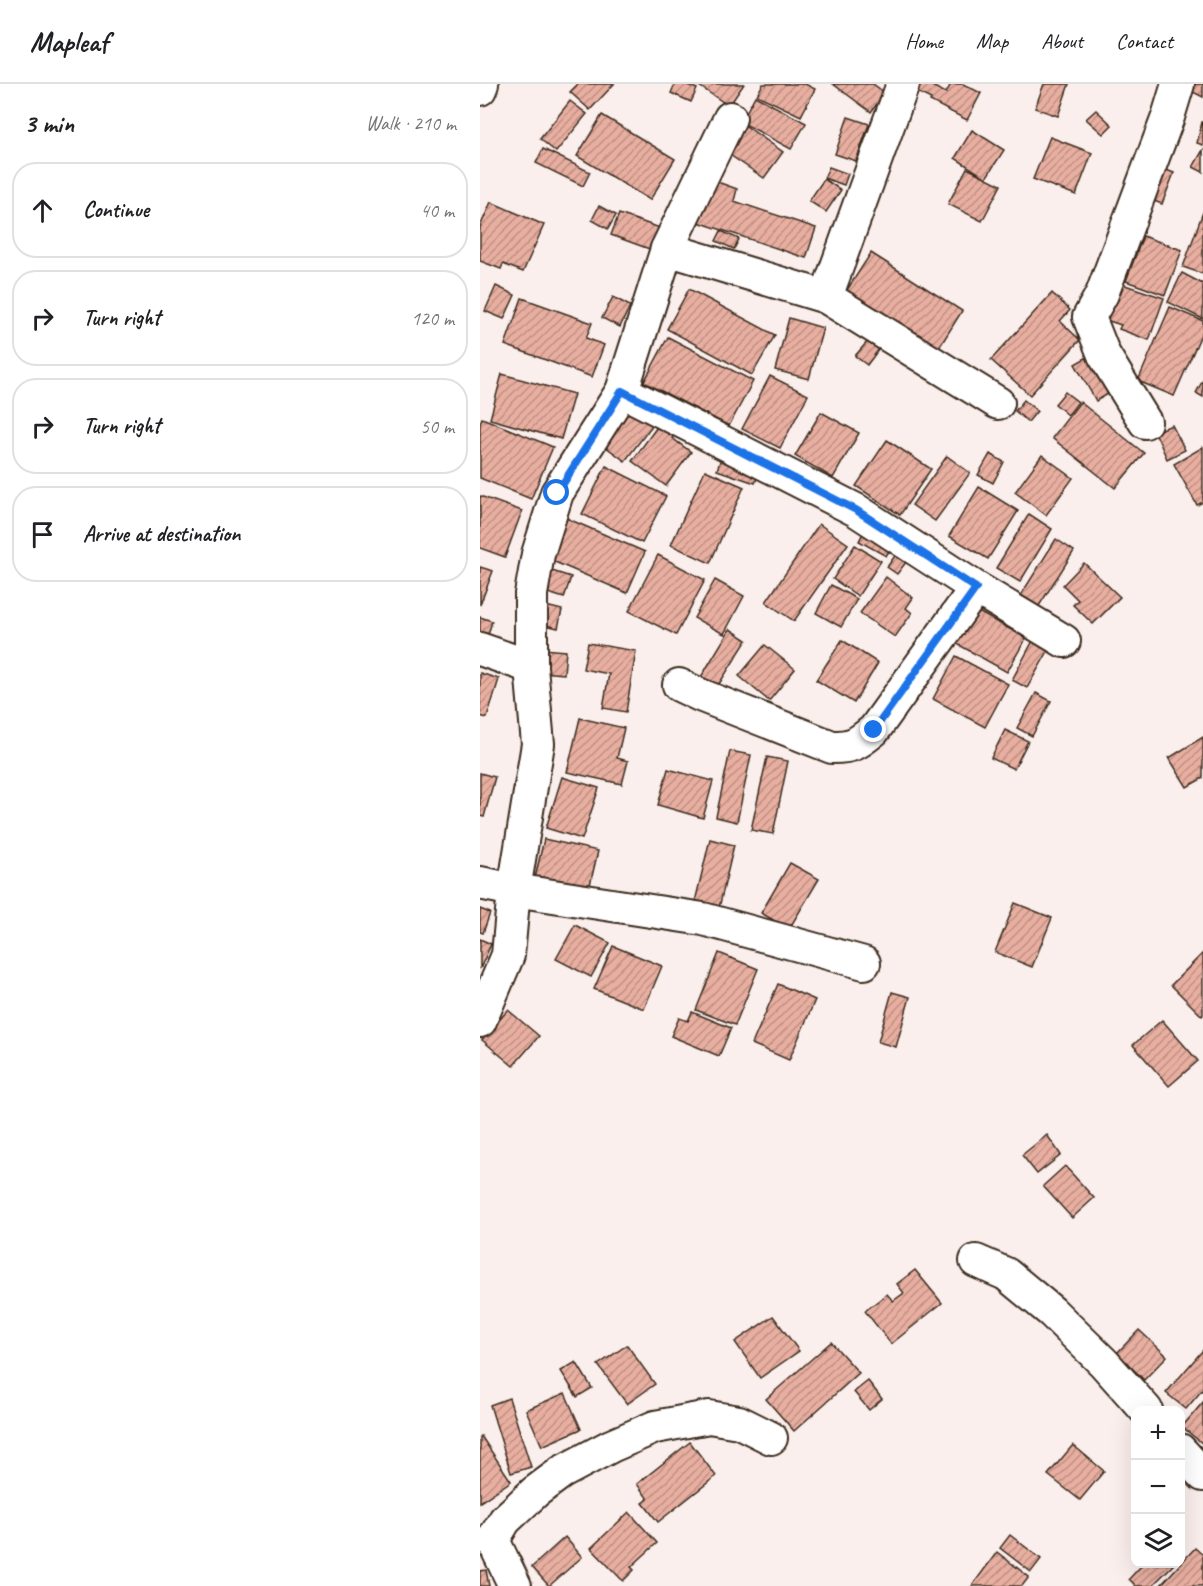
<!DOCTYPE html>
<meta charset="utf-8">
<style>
:root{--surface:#fff;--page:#f2f2f2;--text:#202124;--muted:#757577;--line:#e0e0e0}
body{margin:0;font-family:Caveat,sans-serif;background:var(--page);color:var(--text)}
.controls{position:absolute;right:18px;bottom:18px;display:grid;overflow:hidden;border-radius:12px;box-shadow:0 6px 24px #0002}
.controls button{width:54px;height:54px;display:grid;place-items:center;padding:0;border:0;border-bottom:2px solid var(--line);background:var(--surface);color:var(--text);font:30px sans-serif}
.stop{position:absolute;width:18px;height:18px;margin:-14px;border:4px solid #1a73e8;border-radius:50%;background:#fff}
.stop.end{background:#1a73e8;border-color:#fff;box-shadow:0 2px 6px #0008}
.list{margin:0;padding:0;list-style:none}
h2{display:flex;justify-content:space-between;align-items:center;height:78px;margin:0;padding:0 24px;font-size:26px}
h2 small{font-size:20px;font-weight:400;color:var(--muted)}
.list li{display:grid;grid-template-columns:39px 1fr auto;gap:18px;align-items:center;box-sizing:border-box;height:96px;margin:0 12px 12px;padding:0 12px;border:2px solid var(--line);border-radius:24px}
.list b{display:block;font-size:22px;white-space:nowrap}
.list em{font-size:20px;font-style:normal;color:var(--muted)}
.icon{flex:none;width:33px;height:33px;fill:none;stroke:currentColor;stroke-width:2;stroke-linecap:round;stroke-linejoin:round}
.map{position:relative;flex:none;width:723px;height:1502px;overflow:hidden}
header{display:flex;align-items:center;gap:36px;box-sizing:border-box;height:84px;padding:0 30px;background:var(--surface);border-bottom:2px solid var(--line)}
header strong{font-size:28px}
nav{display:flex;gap:33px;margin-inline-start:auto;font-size:21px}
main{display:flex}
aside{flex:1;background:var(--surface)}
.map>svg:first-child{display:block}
</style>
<header>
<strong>Mapleaf</strong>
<nav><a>Home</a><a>Map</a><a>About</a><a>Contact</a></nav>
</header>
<main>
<aside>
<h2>3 min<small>Walk · 210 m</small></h2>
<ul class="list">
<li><svg class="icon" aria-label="ahead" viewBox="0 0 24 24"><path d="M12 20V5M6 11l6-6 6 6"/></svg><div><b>Continue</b></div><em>40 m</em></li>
<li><svg class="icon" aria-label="right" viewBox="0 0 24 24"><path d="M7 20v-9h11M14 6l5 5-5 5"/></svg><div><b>Turn right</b></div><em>120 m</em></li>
<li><svg class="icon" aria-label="right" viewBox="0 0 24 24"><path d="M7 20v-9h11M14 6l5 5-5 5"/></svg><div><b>Turn right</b></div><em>50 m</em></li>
<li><svg class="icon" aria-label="arrive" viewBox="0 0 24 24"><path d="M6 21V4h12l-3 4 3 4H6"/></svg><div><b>Arrive at destination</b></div></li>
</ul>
</aside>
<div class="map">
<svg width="723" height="1502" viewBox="0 0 723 1502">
<defs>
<pattern id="building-hatch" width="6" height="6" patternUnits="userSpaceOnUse" patternTransform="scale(1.5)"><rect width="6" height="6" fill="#e8afa1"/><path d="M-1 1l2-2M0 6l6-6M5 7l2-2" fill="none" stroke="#bd8f83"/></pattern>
</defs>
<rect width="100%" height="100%" fill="#faefec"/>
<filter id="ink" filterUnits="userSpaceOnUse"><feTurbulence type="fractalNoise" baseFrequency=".0167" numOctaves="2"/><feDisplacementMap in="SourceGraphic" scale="12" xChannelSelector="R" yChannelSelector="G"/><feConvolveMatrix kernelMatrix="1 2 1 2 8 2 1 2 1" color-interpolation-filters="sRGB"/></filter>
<g filter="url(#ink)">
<g fill="url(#building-hatch)" stroke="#3b2a1e" stroke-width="1.5">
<polygon points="98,0 134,0 110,26 90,8"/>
<polygon points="195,0 205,0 217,5 211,18 191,9"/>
<polygon points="221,0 264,0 249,22 219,2"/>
<polygon points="283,0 325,0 335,5 321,32 277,11"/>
<polygon points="353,0 393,0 405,9 391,28"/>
<polygon points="428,0 448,0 466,9 471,0 483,0 501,9 487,36 450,17 451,15 427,3"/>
<polygon points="564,0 589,0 578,32 555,24"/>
<polygon points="712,0 723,0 723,13 709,6"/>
<polygon points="275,12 326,39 311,65 261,38"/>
<polygon points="90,17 107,30 76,68 60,55"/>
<polygon points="616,26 632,41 623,50 606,35"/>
<polygon points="122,31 195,75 170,116 97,72"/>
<polygon points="368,33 389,40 376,77 355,70"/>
<polygon points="722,38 723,38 723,61 717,59"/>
<polygon points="263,40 303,68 284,94 244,67"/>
<polygon points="492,46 524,66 506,94 475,74"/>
<polygon points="570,53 612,69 596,111 553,95"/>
<polygon points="63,65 110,88 103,102 56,79"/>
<polygon points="723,66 723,88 713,83"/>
<polygon points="673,81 694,89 682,120 661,112"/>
<polygon points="349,83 368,90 364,101 344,94"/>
<polygon points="487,84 521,101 502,137 468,120"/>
<polygon points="344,95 361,106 346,128 329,117"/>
<polygon points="232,96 257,105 254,117 336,144 326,174 218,138"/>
<polygon points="11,118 64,141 43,188 23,180 21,185 0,177 0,143"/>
<polygon points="119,122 136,131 128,145 112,136"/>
<polygon points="723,128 723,190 703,183"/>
<polygon points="139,130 183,145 175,167 131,151"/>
<polygon points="241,147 259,155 254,165 236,157"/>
<polygon points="663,152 702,166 685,211 646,197"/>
<polygon points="391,169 482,227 457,267 365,209"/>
<polygon points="702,189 723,200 723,235 688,218"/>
<polygon points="639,199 684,214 669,256 639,245 641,241 626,236"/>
<polygon points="16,202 35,211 24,235 5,227"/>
<polygon points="209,205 295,251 272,291 187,245"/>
<polygon points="572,209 590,226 580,237 600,256 550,311 511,276"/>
<polygon points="133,213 150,222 140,243 122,234"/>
<polygon points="42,214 112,239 106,254 124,261 112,293 25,261"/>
<polygon points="690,223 723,237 723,246 694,312 658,297"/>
<polygon points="309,234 343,244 329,295 295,286"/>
<polygon points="188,253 273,297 249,342 164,298"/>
<polygon points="388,257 399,265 387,281 375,272"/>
<polygon points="616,268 637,305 616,317 595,280"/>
<polygon points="22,290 94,310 81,355 10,335"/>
<polygon points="290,292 328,311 300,364 262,345"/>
<polygon points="723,296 723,313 716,309"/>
<polygon points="585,308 598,318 588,331 575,320"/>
<polygon points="544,316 557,327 548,338 535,327"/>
<polygon points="600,318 664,369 635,404 572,354"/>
<polygon points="148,319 174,339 145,377 118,357"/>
<polygon points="341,328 379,349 353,394 315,372"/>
<polygon points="2,334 73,363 51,415 0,394 0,339"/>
<polygon points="179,340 194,351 192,354 211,368 186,402 152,377"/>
<polygon points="692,341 705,366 687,375 675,348"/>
<polygon points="407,356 451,385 420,431 376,402"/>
<polygon points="723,363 723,418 717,421 694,380"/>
<polygon points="510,370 524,378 513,399 498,391"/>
<polygon points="562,371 593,394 566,431 535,408"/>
<polygon points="467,372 490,389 455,437 432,421"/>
<polygon points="241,374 280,387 275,399 237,386"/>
<polygon points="126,382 186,412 162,459 102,430"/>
<polygon points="225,386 264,403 230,479 191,461"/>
<polygon points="499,403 538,427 508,475 469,452"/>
<polygon points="0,412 42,427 25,473 0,464"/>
<polygon points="549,430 572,445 540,498 516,484"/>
<polygon points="86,434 165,468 147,509 68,475"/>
<polygon points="339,440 368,460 314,537 286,518"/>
<polygon points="385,445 413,460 406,472 379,457"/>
<polygon points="576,455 594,467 557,525 539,514"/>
<polygon points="375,461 401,477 378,512 353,495"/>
<polygon points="419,466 430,473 417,490 407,483"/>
<polygon points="178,471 225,496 196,551 149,527"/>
<polygon points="604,479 640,513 613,540 593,521 598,516 583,501"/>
<polygon points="0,483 13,487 0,521"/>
<polygon points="72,487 91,493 84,514 65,508"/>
<polygon points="406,493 433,514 426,524 432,529 415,553 380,529"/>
<polygon points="235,496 264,512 244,550 214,534"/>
<polygon points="351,501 377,515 361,543 336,529"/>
<polygon points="62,521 82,526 78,544 57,539"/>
<polygon points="491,524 546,554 527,588 472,557"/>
<polygon points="0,533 12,537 8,551 0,549"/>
<polygon points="250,545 267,556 234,608 218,598"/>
<polygon points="555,553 571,562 547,604 532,596"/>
<polygon points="362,556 398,579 374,619 336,596"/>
<polygon points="108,559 156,567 146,628 123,624 129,590 103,585"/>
<polygon points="285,561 315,585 289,617 259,592"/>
<polygon points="63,565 86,567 84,590 61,588"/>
<polygon points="476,572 528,600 505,643 453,615"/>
<polygon points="0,589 19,595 7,634 0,632"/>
<polygon points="556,609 571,617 552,652 537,644"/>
<polygon points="100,634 144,644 137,674 148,677 142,700 87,688"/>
<polygon points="525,646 548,657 534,685 511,674"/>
<polygon points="723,653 723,694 707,703 689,674"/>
<polygon points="250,667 271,671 257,738 236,733"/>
<polygon points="287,673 308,677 293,750 271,746"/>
<polygon points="188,685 233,697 223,734 178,721"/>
<polygon points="0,689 15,693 4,733 0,732"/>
<polygon points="82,693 119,704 102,755 66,744"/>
<polygon points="64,755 118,767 109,805 55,794"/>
<polygon points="230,755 254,761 239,824 215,818"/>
<polygon points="310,779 339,795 309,845 281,829"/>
<polygon points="535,819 572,834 552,883 515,868"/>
<polygon points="0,825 10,829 3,849 0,848"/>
<polygon points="95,841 130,859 111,893 76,875"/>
<polygon points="0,855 11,860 0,885"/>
<polygon points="133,862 182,882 164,925 114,905"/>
<polygon points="239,869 278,885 255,941 216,926"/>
<polygon points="723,869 723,931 722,932 691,901"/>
<polygon points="298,900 335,916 309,976 272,960"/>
<polygon points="412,908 430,913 416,963 398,958"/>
<polygon points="28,926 59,952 33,982 2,956"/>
<polygon points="212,928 251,944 239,972 191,952 199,934 208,937"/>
<polygon points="682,936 718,977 689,1002 653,961"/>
<polygon points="567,1051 581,1071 557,1090 542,1071"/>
<polygon points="585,1082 614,1114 592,1134 563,1102"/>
<polygon points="435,1186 462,1219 411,1260 385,1227 407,1210 413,1217 424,1209 417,1200"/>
<polygon points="293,1232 319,1267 280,1294 255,1258"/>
<polygon points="659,1246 687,1272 664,1296 637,1269"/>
<polygon points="351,1258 379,1289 314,1347 286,1315"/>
<polygon points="147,1261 175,1300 147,1320 118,1281"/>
<polygon points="723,1266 723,1305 706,1325 686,1309"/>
<polygon points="96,1278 112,1304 97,1313 81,1287"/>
<polygon points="388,1297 402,1315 389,1326 374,1308"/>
<polygon points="85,1309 101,1345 62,1362 46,1326"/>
<polygon points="29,1314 51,1383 31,1389 10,1321"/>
<polygon points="723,1318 723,1360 702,1343"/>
<polygon points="1,1352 31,1397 0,1418 0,1353"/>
<polygon points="210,1358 236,1392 178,1438 163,1419 168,1415 157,1400"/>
<polygon points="593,1361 624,1387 600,1416 568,1391"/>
<polygon points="149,1428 177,1459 151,1483 154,1486 143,1497 111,1464"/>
<polygon points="530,1451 561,1475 551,1488 520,1464"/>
<polygon points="85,1453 102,1473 69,1502 52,1483"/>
<polygon points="715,1464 723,1471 723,1502 680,1502"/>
<polygon points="517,1468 549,1493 542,1502 492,1502"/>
<polygon points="663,1480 694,1480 672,1502 656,1502 649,1495"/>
<polygon points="6,1486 9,1502 0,1502 0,1487"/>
</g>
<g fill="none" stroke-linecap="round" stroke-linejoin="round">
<g stroke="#3b2a1e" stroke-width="36">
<g id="minor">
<polyline points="423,0 346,213 518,319"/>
<polyline points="0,5 2,0"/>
<polyline points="187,165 346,213"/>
<polyline points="142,307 376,426 496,504 584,557"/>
<polyline points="665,338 624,271 609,233 622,210 688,33 698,0"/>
<polyline points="0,565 51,583"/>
<path d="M199,601L220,611L352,663C374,663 378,659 394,646L496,504"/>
<polyline points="0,799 34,806 223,835 384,879"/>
<polyline points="0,937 28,871 34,806 58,660 51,583 51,510 58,470 77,409 142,307 187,165 250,34"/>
<polyline points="496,1177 526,1190 572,1228 624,1279 666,1326"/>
<polyline points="700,1366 723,1391"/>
<polyline points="13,1456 25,1436 55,1408 82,1388 131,1362 175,1343 229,1333 259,1338 291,1354"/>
<polyline points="13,1456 35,1502"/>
</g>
</g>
<use href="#minor" stroke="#fff" stroke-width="32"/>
</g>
</g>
<g fill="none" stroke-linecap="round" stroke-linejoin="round" filter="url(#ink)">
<polyline stroke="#1a73e8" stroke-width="8" points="77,409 142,307 376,426 496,504 394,646"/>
</g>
</svg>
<div class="controls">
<button>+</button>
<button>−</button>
<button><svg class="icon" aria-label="layers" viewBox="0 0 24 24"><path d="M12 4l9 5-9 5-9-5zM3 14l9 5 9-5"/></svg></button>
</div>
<div class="stop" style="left:77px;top:409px"></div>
<div class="stop end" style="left:394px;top:646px"></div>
</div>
</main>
